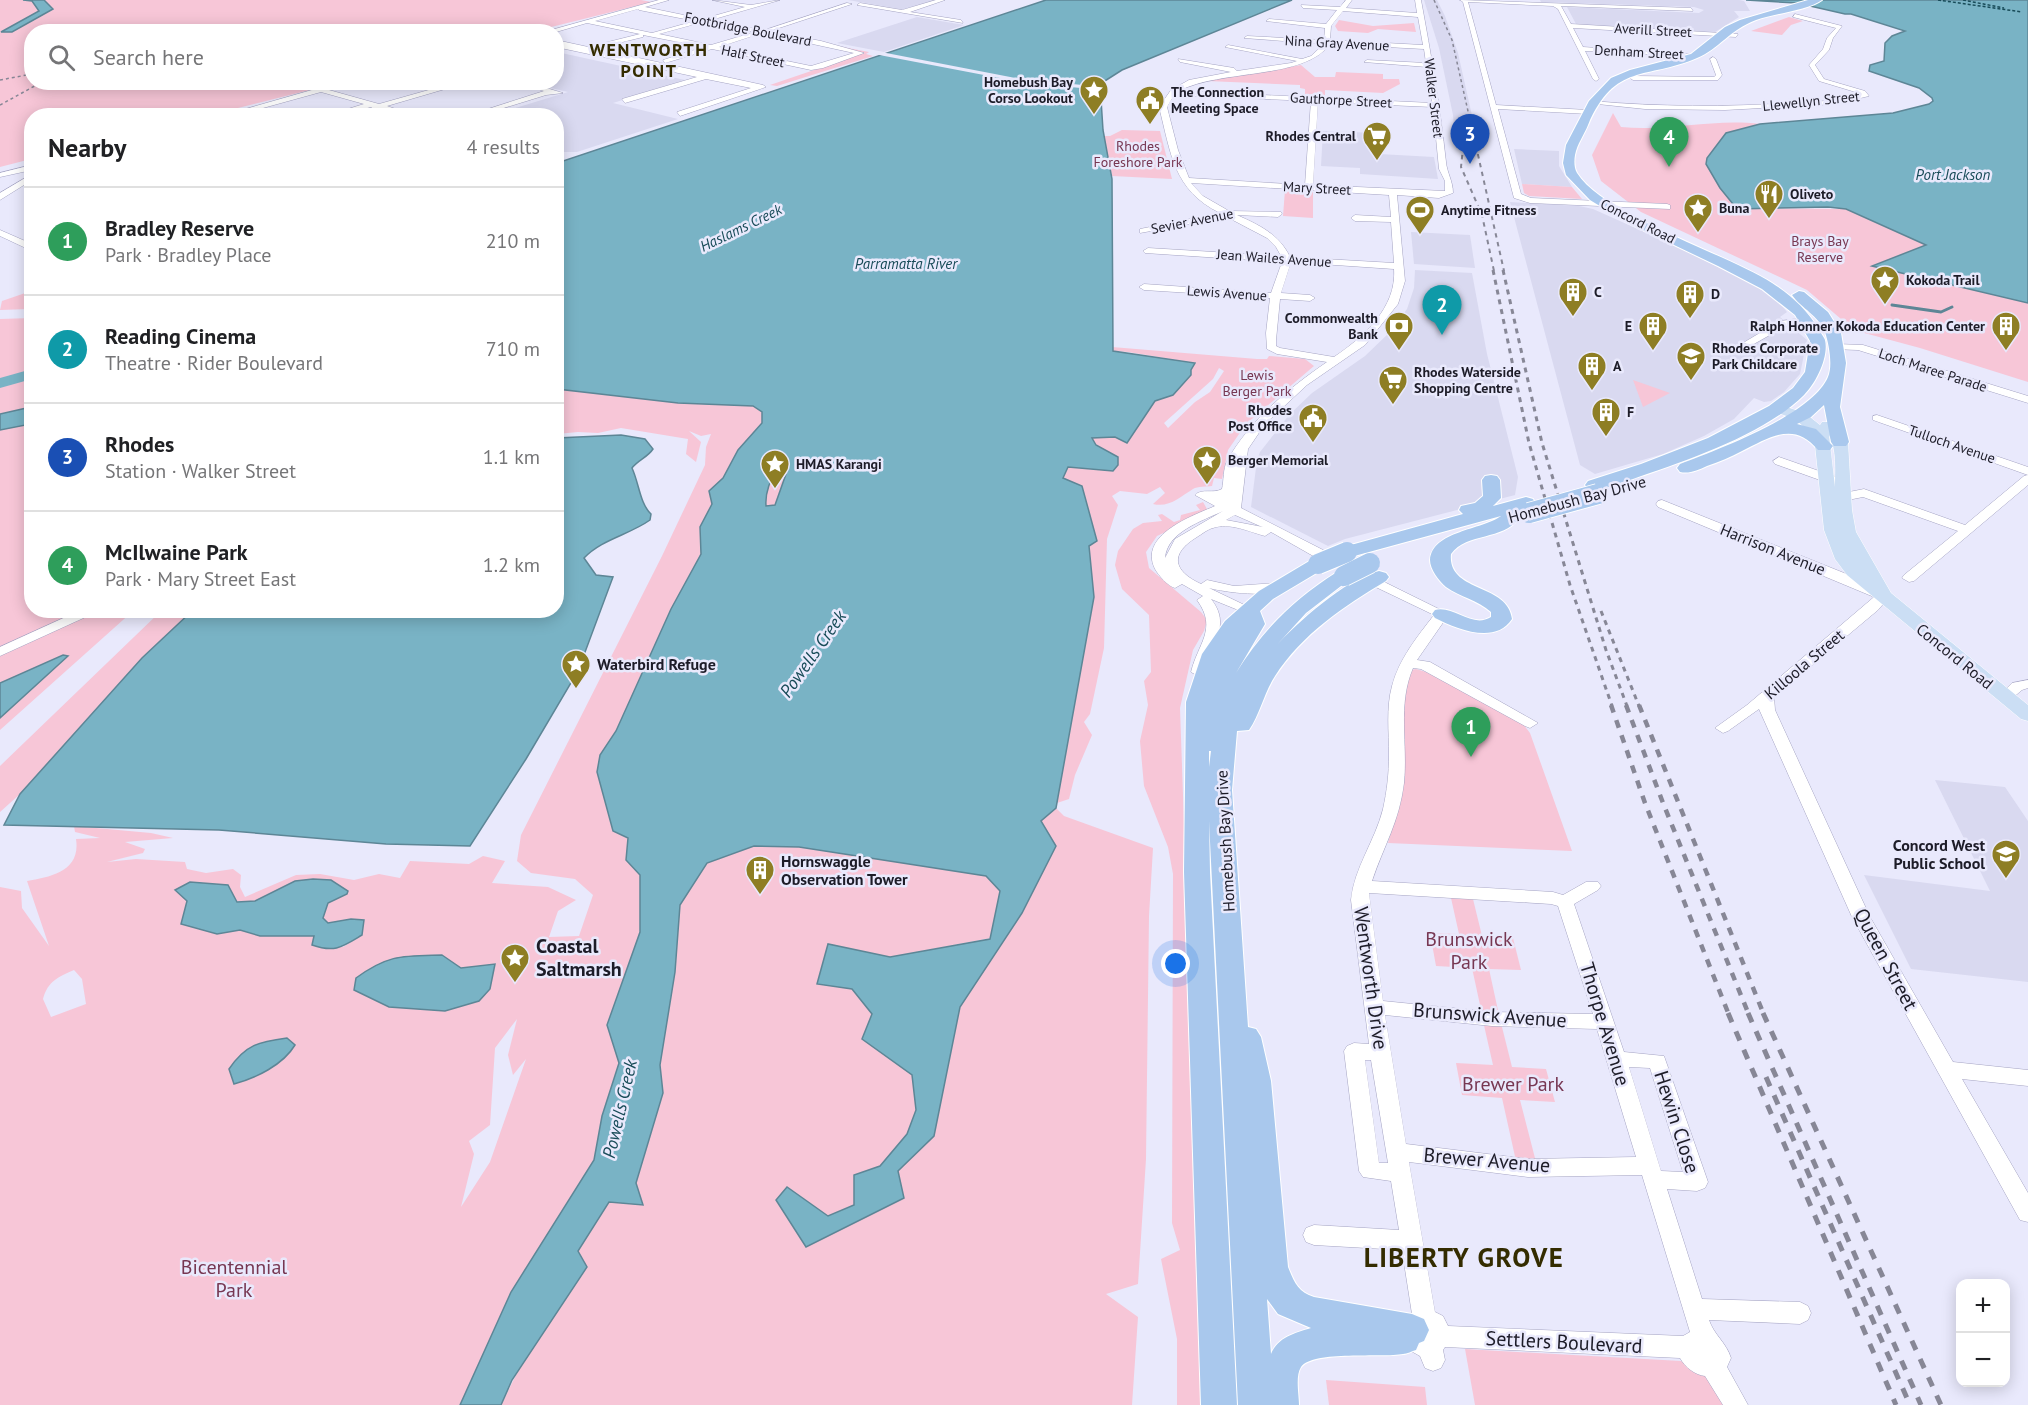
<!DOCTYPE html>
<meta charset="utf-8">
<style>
:root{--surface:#fff;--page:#f2f2f2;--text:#202124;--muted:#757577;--line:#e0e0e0;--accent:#1a73e8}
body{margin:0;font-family:"PT Sans",sans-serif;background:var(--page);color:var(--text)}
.controls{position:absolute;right:18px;bottom:18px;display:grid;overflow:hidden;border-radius:12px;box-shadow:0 3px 15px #0003}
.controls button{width:54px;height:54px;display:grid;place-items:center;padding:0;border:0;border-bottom:2px solid var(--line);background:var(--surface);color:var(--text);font:30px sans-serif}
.you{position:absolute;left:1176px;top:964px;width:21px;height:21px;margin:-15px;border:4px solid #fff;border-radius:50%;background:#1a73e8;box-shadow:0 0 0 9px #1a73e833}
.badge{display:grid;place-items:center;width:39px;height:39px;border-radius:50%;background:var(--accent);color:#fff;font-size:20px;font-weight:700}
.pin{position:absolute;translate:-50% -50px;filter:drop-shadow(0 2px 3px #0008)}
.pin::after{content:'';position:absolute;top:32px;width:21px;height:18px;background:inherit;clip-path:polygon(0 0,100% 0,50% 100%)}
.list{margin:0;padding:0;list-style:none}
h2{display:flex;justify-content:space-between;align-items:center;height:78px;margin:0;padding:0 24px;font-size:26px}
h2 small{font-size:20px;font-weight:400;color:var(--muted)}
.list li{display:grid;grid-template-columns:39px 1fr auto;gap:18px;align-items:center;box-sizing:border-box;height:108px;padding:0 24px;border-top:2px solid var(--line)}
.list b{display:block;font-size:22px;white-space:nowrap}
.list p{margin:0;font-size:20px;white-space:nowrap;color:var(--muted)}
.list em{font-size:20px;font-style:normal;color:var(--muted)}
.icon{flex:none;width:33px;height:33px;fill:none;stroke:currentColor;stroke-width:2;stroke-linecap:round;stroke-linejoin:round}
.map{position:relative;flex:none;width:2028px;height:1405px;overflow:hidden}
.search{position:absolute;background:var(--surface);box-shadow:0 3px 15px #0003;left:24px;top:24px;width:540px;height:66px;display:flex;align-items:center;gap:15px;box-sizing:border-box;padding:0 21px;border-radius:24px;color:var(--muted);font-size:22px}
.panel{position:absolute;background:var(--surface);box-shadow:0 3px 15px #0003;left:24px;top:108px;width:540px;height:510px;border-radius:24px}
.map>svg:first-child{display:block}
</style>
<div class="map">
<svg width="2028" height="1405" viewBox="0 0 2028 1405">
<rect width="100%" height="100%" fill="#e9e9fc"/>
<g fill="#d9d9f0">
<polygon points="848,0 938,0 905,10"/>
<polygon points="1424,0 1437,0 1445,16 1458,53 1477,138 1455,137 1453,115 1439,48"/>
<polygon points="1540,0 1739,0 1744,1 1750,11 1734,11 1739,17 1715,32 1579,25 1576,24 1567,7 1699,13 1704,10 1694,7 1541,2"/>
<polygon points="917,17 964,25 884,52 837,43"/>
<polygon points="557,52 685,80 613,103 678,119 577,152 563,152 557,150 556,116 489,116 568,92 530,83 556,82"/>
<polygon points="1323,131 1377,133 1379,154 1434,157 1438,179 1360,174 1360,168 1321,166"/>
<polygon points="1514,149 1559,151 1559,166 1572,187 1522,184"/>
<polygon points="1510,202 1579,206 1593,209 1678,247 1756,286 1782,306 1787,312 1780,317 1807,340 1800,374 1784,392 1771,401 1764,402 1754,398 1734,419 1704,436 1663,454 1595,474 1580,465"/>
<polygon points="1411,232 1470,235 1475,268 1414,264"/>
<polygon points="1415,270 1472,273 1487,354 1518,477 1515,495 1345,539 1328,546 1251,507 1257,460 1260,452 1289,415 1312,393 1365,356 1391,331 1407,309 1414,288"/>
<polygon points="1935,780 2005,787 2028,821 2028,982 1911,969 1864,875 1990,891"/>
</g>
<g fill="#f7c6d7" fill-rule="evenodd">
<polygon points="0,0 641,0 652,2 535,31 32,32 32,82 338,83 210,115 32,116 31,159 0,167"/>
<polygon points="1789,17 1803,21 1791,25 1782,35 1751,31"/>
<polygon points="1339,20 1373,26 1414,23 1416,32 1378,29 1368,33 1338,31 1335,26"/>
<polygon points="832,45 869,52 866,54 873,56 777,86 770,85 864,53"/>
<polygon points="1301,65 1315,77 1335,77 1336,72 1383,74 1383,79 1399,79 1400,84 1383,93 1325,90 1325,97 1305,96 1305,89 1300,88 1300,85 1207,81"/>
<path d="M1613,113L1621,127C1668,132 1713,118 1760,124L1726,133L1707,158L1711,172L1737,208L1846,209L1927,245L1873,266L2028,303V382L1920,348L1842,327L1841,319L1807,290L1641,212L1601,181L1592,155Z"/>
<polygon points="1122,130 1160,131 1172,179 1112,176 1104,136 1110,136"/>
<polygon points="1522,184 1572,187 1582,199 1529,196 1524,193"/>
<polygon points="1285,190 1313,192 1313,218 1283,216"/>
<polygon points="31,291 31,307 29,309 0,310 2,301"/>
<polygon points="32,318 31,371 2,379 31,376 31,407 0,414 0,319"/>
<path d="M1112,347L1257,359H1267L1269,356L1305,359L1314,366L1246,424L1228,450L1222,479L1214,478L1212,486C1206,487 1198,486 1193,489C1180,497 1169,508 1153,504L1165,493L1160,487L1147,494L1120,491L1112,496L1118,505L1107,539L1104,648L1090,714L1084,722L1092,735L1075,775L1069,799L1057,803L1094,597L1089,546L1063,478L1067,467L1098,470L1105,451L1095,445L1092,438L1115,437L1127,443L1155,401L1173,395L1191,375V370L1195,363L1128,352L1113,351ZM1219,368L1224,371L1210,392L1195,402L1168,428L1164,423L1213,379Z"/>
<polygon points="1633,380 1670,393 1643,407"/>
<path d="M557,389L678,403L753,406L762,412V423L738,450L723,478L709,491L712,504L700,527L701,554L671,609L616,731L600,755L597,772L605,799L628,838L626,860L640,875V932L607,1025L619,1062L602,1116L594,1160L511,1292L460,1405H0V887L21,891L22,908L49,946L27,881C51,877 81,871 76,839L100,838L75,832L74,826L151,833L173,838L125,842L145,849L143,853L107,862L136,859L185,862L187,869L206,873L233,869L241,875L240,887L245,897L296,875L320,874L354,880L379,874L400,878L410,861L469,864L483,856L505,861L492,883L548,887L576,900L558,911L549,937L579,936L593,895L575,879L531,873L517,861L521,835L662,556L705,465L706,447L711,434L701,436L689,431L701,442L696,462L686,454L688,439L621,428L598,433L578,432L557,434ZM295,881L347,894L328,903L322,918L328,923L351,919L364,920L362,935L343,947L314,936H260L240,930L217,934L181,924L187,901H255ZM74,970L82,979L86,1004L51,1017L43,999C48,981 58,977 74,970ZM517,1019L508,1055L513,1075L526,1059L490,1162L461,1207L474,1154L469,1141L490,1125L495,1048Z"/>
<polygon points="31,424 32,610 133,611 0,730 0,430"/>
<path d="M779,469H783L786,474L775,505L766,506C765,494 770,477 779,469Z"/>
<polygon points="1203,502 1207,509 1204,514 1157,536 1146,552 1149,568 1201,612 1207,620 1204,631 1193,650 1180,708 1204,1405 1177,1405 1177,1339 1161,1259 1180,1250 1172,1223 1173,874 1168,847 1144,786 1140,741 1148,705 1144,681 1151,672 1149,615 1122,589 1115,565 1118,551 1133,529 1143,523 1162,521 1158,515 1162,514 1174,522 1180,520 1181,515 1200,510 1196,505"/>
<polygon points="161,611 192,611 142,658 20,794 0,812 0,766"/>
<polygon points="1416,669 1426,672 1523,724 1530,733 1572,851 1388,843 1393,824 1402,702 1411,670"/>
<polygon points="1056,808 1064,816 1153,848 1149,916 1146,1159 1138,1284 1106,1294 1138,1317 1132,1405 501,1405 578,1251 609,1202 643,1205 636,1183 663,1093 660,1065 675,972 680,905 707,863 754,846 799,847 986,876 1000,891 991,938 890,957 828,945 852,989 873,1014 863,1039 912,1075 916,1110 907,1135 880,1166 855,1175 854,1205 828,1216 788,1187 806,1247 898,1171 934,1136 960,1007 1022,913 1041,821"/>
<polygon points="1451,898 1473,899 1482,936 1513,938 1521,970 1489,969 1499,1015 1482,1014 1472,968 1436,966 1430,933 1459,934"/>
<polygon points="1483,1021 1501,1023 1512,1067 1546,1069 1555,1102 1520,1100 1536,1162 1516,1161 1502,1098 1462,1095 1456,1063 1493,1065"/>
<polygon points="1465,1349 1681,1361 1711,1379 1724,1405 1475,1405"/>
<polygon points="1326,1380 1425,1387 1427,1405 1329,1405"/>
</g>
<g fill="#79b3c5" stroke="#5d8696" stroke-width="1.5" fill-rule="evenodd">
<polygon points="23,0 44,0 53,9 12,32 1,32 39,11 32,1"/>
<path d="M1046,0H1292L1122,70L1100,84L1103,130L1112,179L1113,351L1195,363L1191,370V375L1173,395L1155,401L1127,443L1115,437L1092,438L1096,445L1118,457V465L1113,471L1068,467L1063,478L1082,486L1097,541L1089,546L1094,597L1056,808L1041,821L1056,846L1022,913L960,1007L934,1136L898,1171L904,1198L806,1247L776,1200L787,1187L828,1216L854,1205V1175L880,1166L907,1134L916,1110L912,1075L862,1039L872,1014L852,989L817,984L828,944L890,957L990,939L1000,891L986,876L799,847L754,846L707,863L680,905L675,972L660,1065L663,1093L636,1183L643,1205L609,1202L578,1251L587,1267L512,1380L501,1405H460L511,1292L594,1160L602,1116L619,1063L607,1025L640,932V875L626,860L628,838L613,831L597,772L600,755L616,731L671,609L701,554L700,527L712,504L709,491L723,478L738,450L762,423V412L753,406L678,403L557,389V370L561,366L556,360L557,163ZM779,469H783L786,474L775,505L766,506C765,494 770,477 779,469Z"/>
<polygon points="1746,0 2028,0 2028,303 1872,266 1926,245 1846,209 1828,207 1737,209 1720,188 1706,164 1707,158 1726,133 1760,124 1893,113 1929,104 1933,101 1932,98 1919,88 1869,71 1870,65 1884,61 1885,43 1892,36 1905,31 1851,14 1845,14 1797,3"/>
<polygon points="31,407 31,424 0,430 0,414"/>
<path d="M621,435L645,439L653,449C648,457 638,460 632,468C639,483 640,504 651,514L650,520C629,535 602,539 584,558L596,575L613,577L578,671L526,759L470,846L386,844L219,830L4,825L20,794L142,658L192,611L556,610L557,438Z"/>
<polygon points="63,655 68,656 0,718 0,683"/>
<path d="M313,879L331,880L348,891L347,894L328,903L323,918L328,923L351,919L364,920L362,935C342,947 335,953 312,945L314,936H260L240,930L217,934L181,924L187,901L175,890L190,882L228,885L237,902L255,901L295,881Z"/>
<path d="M442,955L461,968L495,964L490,989L479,1001L445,1011L389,1007L354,990L356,978C389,954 403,956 442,955Z"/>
<path d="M287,1038L295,1045C283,1065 256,1078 234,1084L229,1069C246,1044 259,1042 287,1038Z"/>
</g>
<polygon fill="#e9e9fc" points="881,52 1021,79 1103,87 1103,90 1026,83 874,54"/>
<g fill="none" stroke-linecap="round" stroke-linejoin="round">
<polyline stroke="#5d8696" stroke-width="3" points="1892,305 1941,312 1952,307"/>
<polygon fill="#79b3c5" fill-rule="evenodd" points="32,369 32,379 0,388 0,378"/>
<g stroke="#184b58" stroke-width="1.5" stroke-dasharray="3 2" stroke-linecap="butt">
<polyline points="1938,0 2022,12"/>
<polyline points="1963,0 2004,8"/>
</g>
<g stroke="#a5a4c3" stroke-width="1">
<g id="minor">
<path d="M659,0H669L645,7L703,19L745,7L712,0L751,5L780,0L711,20L821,41L864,53L823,68L811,70L712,49L665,63L663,60L704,47L643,35V37L598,48L596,45L640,34L587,23L556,32H544ZM638,9L639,10L695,21L652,33L595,21ZM703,22L755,32L711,45L659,34ZM762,33L854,53L811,66L719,47Z"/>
<polygon points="936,0 945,0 910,12 961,20 963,23 857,5 860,3 902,10"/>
<path d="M1346,0H1352L1346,8L1417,13L1415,0H1421C1431,54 1440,107 1446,162C1447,173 1453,181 1453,193L1439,198L1397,195L1405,281L1398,304L1365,345L1307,385L1265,424L1248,449L1241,508L1325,551L1327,554L1325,557H1315L1271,532L1265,536C1250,532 1229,522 1213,528C1208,529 1202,534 1197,537C1169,554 1173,571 1201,584L1207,580L1234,586L1277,583L1284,587C1271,599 1225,592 1209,588L1255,610L1248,614L1211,599C1232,625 1211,645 1205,672L1198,676L1191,672C1198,643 1218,629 1197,600L1203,596L1182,584L1175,588C1168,586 1159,576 1155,569C1138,535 1192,516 1215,506L1195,495C1202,488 1213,494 1222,489C1224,480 1223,469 1227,461C1250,420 1289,388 1327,362L1277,354L1267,349L1266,333L1270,298L1144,290L1139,287L1144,284L1271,293L1282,262L1145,253L1143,251L1148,248L1281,256L1276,247L1267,238L1227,217L1140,233V229L1220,213C1173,190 1171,153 1159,107L1171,90L1189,80L1231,72L1180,62L1178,59L1234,68L1237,71L1291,63L1297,61L1225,47L1228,45L1302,59L1311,56L1324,44L1244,38L1247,36L1324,40L1325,28L1266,21L1269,19L1326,24L1337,10L1303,8L1301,5L1340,7ZM1343,11L1418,17L1423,45L1330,40L1331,26ZM1330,44L1424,49L1426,63L1367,60L1364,62L1427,67L1432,103L1179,91C1220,69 1305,80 1330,44ZM1174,95L1311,101L1305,185L1189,178L1178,150L1167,107ZM1318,102L1433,107L1439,169L1445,181V191L1313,185ZM1191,183L1389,195L1391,217L1355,215L1351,218L1355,221L1391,222L1394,263L1290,257C1279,234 1259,225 1237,215L1278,217L1282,214L1281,212L1229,211L1203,196ZM1291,262L1394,269C1397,307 1364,337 1334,357L1280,348L1276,346V340L1280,299L1310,301L1315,298L1310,295L1281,293ZM1223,511L1175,539L1165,558C1167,532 1202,521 1223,511ZM1235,515L1260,526L1263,527L1226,520Z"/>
<polygon points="1460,0 1691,8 1693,11 1561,6 1571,24 1738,34 1736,37 1573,28 1583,47 1699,55 1696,57 1585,51 1599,79 1596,81 1593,79 1558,9 1553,6 1468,2 1496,105 1588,110 1592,112 1588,114 1498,109 1521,194 1531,198 1667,204 1670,205 1670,209 1530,203 1514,198 1463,2"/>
<polygon points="847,3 852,4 773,30 768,29"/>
<path d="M1795,14L1842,26L1833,38L1829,50L1815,65L1824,79L1865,91L1869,96L1836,104L1725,110L1645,109L1588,103L1592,101C1659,107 1726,107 1794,103C1816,101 1840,102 1862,94L1819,81L1809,65L1823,49L1827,38L1836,28L1793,17Z"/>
<polygon points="556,40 763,85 766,87 680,116 677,112 751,88 706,79 625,103 622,99 697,77 556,47"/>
<polygon points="1713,57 1716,59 1722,75 1718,80 1633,80 1630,78 1633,76 1714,77 1716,75 1710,59"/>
<path d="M340,82H353L329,90L379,104L457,82H469L387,106L416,116C403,116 386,107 374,110L371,107L338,116H325L364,104L321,92L234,116H221Z"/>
<polygon points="513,82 526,82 563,93 546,95 478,116 466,116 544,91"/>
<polygon points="32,165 32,170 0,177 0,173"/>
<polygon points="32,174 32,180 0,200 0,193"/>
<polygon points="0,230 32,244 32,251 0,236"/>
<polygon points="1807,318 1812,321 1811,323 1786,326 1752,345 1743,343 1780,321"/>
<polygon points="1836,344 1863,345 2028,396 2028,403 1858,350 1832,349 1832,345"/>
<polygon points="1877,415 2028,467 2028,475 1873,420 1873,416"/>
<polygon points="1779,457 1839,478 1841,481 1839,484 1831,484 1775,464 1773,461"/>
<polygon points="2028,475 2028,485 1914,581 1909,582 1902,578 1904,575 1958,531 1863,497 1843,501 1837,497 1839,494 1864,489 1965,525 2024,476"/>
<polygon points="1662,500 1849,575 1890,596 1878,610 1774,697 1775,710 1870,917 1953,1062 2028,1070 2028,1086 1962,1079 2028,1193 2028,1222 2020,1220 1852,917 1759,709 1728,731 1723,733 1715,728 1747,705 1874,597 1658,507 1656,504 1658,501"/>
<path d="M1364,572L1449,614L1417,660L1430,662L1538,723L1530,728L1525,726L1421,669L1413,668C1397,705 1408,744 1404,783C1399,823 1384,845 1372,881L1553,892L1563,895L1586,882H1598L1601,886L1598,890L1574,904L1624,1052L1664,1056L1708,1182L1705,1188L1697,1191L1667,1189L1702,1299L1800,1302L1808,1306L1811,1313L1808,1320L1800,1324L1709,1320C1714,1335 1726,1342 1731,1358L1727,1367L1748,1405H1723L1705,1376C1695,1375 1685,1367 1680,1358L1445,1347L1443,1350L1445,1360L1441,1368L1433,1371L1425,1368L1420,1356L1409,1350L1402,1337L1406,1320L1412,1314L1402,1250L1314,1245L1306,1242L1303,1235L1306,1228L1314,1225L1399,1230L1391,1181L1363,1177L1359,1171L1344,1051L1347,1046L1354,1043L1369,1044L1351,900C1354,868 1375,841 1383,809C1387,791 1389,773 1389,755C1389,732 1386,708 1392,686C1399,659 1417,637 1434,615L1359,579L1357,576ZM1369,893L1551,904L1558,906L1593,1014L1492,1012L1383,1001ZM1385,1015L1492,1026L1597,1029L1636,1157L1528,1159L1406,1144ZM1365,1060H1371L1388,1163H1379ZM1629,1067L1650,1068L1683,1172L1661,1171ZM1409,1162L1528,1177L1642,1175L1690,1332L1683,1336L1448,1326L1443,1316L1435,1312Z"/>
<polygon points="81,610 101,610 0,656 0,647"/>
<polygon points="2028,680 2028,688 2022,690 2010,700 2000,700 1998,697 2012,683"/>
</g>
</g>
<g stroke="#fff" stroke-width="1">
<path id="major" d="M1777,404L1805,413L1820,425L1822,422H1832L1842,432L1848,442L1852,510L1856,532L1891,593L2028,705V721L2021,719L1847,575L1835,559L1824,530L1814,436L1795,419L1772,411L1770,408ZM1829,435C1837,450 1835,471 1835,487Z"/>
</g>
<g stroke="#fff" stroke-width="2">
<g id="highway">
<path d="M1808,0H1822C1807,11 1775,13 1756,20C1729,30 1719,49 1697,58C1646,80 1615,62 1588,125C1584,135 1577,144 1575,155C1574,161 1574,168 1577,173C1604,216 1725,253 1772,283C1791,295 1806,309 1818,328C1820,332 1824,337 1825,340C1829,357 1816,383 1804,395C1764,435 1685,461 1633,479C1619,483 1601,492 1588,489L1585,485L1588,481L1641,464L1708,438L1769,406L1793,388L1805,372L1810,341L1795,315L1762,289L1718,266L1626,222L1590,200L1566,175L1563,163L1566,145L1589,101L1611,78L1630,70L1691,54L1725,27L1740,20Z"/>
<path d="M1799,291L1804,292L1828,312L1841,333L1846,363L1840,407L1849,442L1846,446H1834L1831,442L1824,405L1811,417L1797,424L1816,429L1833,446L1830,450H1818C1794,420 1769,438 1742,451C1731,457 1719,462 1707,466C1698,470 1690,474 1680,472L1677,468L1680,464C1717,450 1812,415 1828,377C1833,366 1829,344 1825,332C1818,315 1802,309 1792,295Z"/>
<path d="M1491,475L1497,476L1500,480L1501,498L1493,506L1526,497L1533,499L1535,503L1533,507L1512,513L1519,518C1503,541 1467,532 1451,554C1447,593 1508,583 1512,619C1495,645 1457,629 1435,618L1432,614L1435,610C1454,605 1472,629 1491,617V612C1478,600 1460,597 1446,587C1439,581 1430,569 1430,560C1432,531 1482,530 1501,516L1347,558L1340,556L1337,552L1340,548L1463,514L1459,510L1461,506L1475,503L1483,496L1482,480L1485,476Z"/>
<path d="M1318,558L1325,560L1328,564L1325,568L1273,599L1260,611L1265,624L1236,673C1263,630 1294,599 1337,572H1351L1354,576L1306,613L1274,648C1298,622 1344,580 1379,571L1386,573L1389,577L1386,581C1344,606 1302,634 1275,676C1264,693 1260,714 1249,730L1237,731L1232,790L1248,1027L1256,1029L1261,1037L1271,1081L1288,1267C1294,1282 1298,1292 1314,1297L1412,1314L1424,1319L1429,1330L1424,1341L1419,1343L1416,1350C1412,1351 1407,1354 1403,1354C1383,1358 1313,1350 1301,1367C1295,1376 1299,1395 1299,1405H1238L1209,821L1210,872L1237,1405H1201L1184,872L1186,702L1202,654L1225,621L1259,591L1311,560ZM1209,751H1211L1209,767ZM1267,1299L1278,1314L1311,1328C1295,1333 1278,1337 1271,1354Z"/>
</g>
</g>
<use href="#minor" fill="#fff" fill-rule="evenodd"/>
<use href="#major" fill="#cbdef4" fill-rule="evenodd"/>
<use href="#highway" fill="#a9c8ed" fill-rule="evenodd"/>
<g stroke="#878796" stroke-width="1.5" stroke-dasharray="3 3" stroke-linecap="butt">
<polyline points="1434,0 1452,40 1470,120"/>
<polyline points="0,80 32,74"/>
<polyline points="0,105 42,82"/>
</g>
<g stroke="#878796" stroke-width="2" stroke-dasharray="4.5 4.5" stroke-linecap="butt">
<polyline points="1466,119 1461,167 1482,215 1494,271"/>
<polyline points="1470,119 1504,271"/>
</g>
<g stroke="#878796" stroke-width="3" stroke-dasharray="5 5" stroke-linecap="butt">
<polyline points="1493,270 1529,443 1570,585 1612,706"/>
<polyline points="1503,270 1542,443 1606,650 1627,706"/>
<polyline points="1601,611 1639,706"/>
</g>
<g stroke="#878796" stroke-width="4.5" stroke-dasharray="8 8" stroke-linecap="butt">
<polyline points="1611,705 1645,803 1729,1015"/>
<polyline points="1626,705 1663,803 1749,1015"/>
<polyline points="1639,705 1764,1015"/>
</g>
<g stroke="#878796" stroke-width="5" stroke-dasharray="10 10" stroke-linecap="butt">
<polyline points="1728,1013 1896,1405"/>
<polyline points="1748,1013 1921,1405"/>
<polyline points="1763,1013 1941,1405"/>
<polyline points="1766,1077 1910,1405"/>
</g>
<g stroke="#fff" stroke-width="22" stroke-linecap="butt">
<g id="highway-bridge">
<polyline points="1529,513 1598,494"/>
<polyline points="1318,564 1347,552"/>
<polyline points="1344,576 1370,563"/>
</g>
</g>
<use href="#highway-bridge" stroke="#a9c8ed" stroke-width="20"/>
</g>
<defs>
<g id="sight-pin" transform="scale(1.5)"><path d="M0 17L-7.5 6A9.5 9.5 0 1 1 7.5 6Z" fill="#8e7e24" stroke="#e9e9fc"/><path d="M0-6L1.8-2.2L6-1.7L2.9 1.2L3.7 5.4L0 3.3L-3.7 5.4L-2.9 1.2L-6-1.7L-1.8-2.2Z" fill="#fff"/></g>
<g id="civic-pin" transform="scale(1.5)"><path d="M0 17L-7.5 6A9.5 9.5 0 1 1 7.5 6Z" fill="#8e7e24" stroke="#e9e9fc"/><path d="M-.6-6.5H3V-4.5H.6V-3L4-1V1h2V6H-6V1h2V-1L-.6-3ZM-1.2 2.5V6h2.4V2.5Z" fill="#fff"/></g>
<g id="supermarket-pin" transform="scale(1.5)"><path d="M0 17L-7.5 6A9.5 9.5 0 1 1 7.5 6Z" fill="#8e7e24" stroke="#e9e9fc"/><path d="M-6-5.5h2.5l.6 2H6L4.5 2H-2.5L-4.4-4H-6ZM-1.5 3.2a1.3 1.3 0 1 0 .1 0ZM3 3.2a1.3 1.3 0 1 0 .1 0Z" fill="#fff"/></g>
<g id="restaurant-pin" transform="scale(1.5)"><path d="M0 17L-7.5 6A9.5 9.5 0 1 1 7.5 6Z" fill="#8e7e24" stroke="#e9e9fc"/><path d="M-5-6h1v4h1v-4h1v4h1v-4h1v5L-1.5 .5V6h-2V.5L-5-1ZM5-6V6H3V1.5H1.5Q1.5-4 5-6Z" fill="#fff"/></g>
<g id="stadium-pin" transform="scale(1.5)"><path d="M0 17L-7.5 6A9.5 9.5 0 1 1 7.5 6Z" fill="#8e7e24" stroke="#e9e9fc"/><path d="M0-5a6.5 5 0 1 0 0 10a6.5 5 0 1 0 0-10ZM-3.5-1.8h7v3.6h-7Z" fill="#fff"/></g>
<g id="building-pin" transform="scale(1.5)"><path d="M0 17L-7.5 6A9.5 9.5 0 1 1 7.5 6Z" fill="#8e7e24" stroke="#e9e9fc"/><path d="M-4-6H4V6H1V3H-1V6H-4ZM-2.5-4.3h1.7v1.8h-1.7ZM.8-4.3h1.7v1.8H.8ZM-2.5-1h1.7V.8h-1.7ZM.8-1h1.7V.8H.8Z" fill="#fff"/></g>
<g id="bank-pin" transform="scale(1.5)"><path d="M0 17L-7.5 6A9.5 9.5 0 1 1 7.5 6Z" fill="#8e7e24" stroke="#e9e9fc"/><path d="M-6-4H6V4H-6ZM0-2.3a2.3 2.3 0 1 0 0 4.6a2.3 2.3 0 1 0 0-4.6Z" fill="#fff"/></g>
<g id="school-pin" transform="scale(1.5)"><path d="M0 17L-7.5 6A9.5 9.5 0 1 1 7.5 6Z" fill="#8e7e24" stroke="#e9e9fc"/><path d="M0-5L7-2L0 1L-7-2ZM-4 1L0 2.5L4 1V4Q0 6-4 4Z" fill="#fff"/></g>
</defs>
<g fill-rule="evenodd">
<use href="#sight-pin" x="1094" y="90"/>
<use href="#civic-pin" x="1150" y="100"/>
<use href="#supermarket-pin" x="1377" y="136"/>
<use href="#restaurant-pin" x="1769" y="194"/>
<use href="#sight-pin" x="1698" y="208"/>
<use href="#stadium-pin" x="1420" y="210"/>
<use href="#sight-pin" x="1885" y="280"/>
<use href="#building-pin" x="1573" y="292"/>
<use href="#building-pin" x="1690" y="294"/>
<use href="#bank-pin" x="1399" y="326"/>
<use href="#building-pin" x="1653" y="326"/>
<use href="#building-pin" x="2006" y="326"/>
<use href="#school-pin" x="1691" y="356"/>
<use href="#building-pin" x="1592" y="366"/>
<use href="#supermarket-pin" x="1393" y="380"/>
<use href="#building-pin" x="1606" y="412"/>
<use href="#civic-pin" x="1313" y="418"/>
<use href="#sight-pin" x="1207" y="460"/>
<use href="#sight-pin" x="775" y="464"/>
<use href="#sight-pin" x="576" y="664"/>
<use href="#school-pin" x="2006" y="854"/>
<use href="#building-pin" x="760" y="870"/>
<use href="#sight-pin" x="515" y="958"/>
</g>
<g text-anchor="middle" stroke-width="5" stroke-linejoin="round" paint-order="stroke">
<g font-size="14" fill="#1d1c28" stroke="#e9e9fc">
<text transform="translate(748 29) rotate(11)" y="5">Footbridge Boulevard</text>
<text transform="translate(1653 30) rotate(3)" y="5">Averill Street</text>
<text transform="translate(1337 43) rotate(3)" y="5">Nina Gray Avenue</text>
<text transform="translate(1639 52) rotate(3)" y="5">Denham Street</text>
<text transform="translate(753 56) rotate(12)" y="5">Half Street</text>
<text transform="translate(1434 98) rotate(83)" y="5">Walker Street</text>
<text transform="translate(1341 100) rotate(3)" y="5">Gauthorpe Street</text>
<text transform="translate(1811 101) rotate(-6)" y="5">Llewellyn Street</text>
<text transform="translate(1317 188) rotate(3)" y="5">Mary Street</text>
<text transform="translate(1192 221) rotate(-11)" y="5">Sevier Avenue</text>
<text transform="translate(1638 221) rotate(27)" y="5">Concord Road</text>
<text transform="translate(1274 258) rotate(4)" y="5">Jean Wailes Avenue</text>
<text transform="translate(1227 293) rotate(4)" y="5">Lewis Avenue</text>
<text transform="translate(1933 370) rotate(18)" y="5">Loch Maree Parade</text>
<text transform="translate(1952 444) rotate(19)" y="5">Tulloch Avenue</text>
</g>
<g font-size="14" font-weight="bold" fill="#1d1c28" stroke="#e9e9fc" text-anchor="start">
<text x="1073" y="87" text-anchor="end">Homebush Bay<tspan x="1073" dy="16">Corso Lookout</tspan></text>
<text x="1171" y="97">The Connection<tspan x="1171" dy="16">Meeting Space</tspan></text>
<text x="1356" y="141" text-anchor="end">Rhodes Central</text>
<text x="1790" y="199">Oliveto</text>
<text x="1719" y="213">Buna</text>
<text x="1441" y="215">Anytime Fitness</text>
<text x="1906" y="285">Kokoda Trail</text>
<text x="1594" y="297">C</text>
<text x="1711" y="299">D</text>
<text x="1378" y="323" text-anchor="end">Commonwealth<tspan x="1378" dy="16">Bank</tspan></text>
<text x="1632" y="331" text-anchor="end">E</text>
<text x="1985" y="331" text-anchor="end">Ralph Honner Kokoda Education Center</text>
<text x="1712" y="353">Rhodes Corporate<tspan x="1712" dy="16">Park Childcare</tspan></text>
<text x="1613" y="371">A</text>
<text x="1414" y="377">Rhodes Waterside<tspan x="1414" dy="16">Shopping Centre</tspan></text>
<text x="1292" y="415" text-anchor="end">Rhodes<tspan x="1292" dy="16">Post Office</tspan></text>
<text x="1627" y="417">F</text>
<text x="1228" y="465">Berger Memorial</text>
<text x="796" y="469">HMAS Karangi</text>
</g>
<g font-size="14" fill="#773752" stroke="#e9e9fc">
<text x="1138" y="151">Rhodes<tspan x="1138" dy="16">Foreshore Park</tspan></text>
<text x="1820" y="246">Brays Bay<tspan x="1820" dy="16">Reserve</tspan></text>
<text x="1257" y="380">Lewis<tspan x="1257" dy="16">Berger Park</tspan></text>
</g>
<g font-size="15" font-style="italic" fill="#184b58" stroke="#e9e9fc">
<text x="1953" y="180">Port Jackson</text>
<text transform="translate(741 228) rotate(-26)" y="5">Haslams Creek</text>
<text x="906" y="269">Parramatta River</text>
</g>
<g font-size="16" fill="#1d1c28" stroke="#e9e9fc">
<text transform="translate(1577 499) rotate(-15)" y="6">Homebush Bay Drive</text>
<text transform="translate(1773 549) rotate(22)" y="6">Harrison Avenue</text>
<text transform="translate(1955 656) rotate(39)" y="6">Concord Road</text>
<text transform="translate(1804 664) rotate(-40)" y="6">Killoola Street</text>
<text transform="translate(1225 841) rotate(-93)" y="6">Homebush Bay Drive</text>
</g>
<g font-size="16" font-weight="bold" fill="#1d1c28" stroke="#e9e9fc" text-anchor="start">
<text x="597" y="670">Waterbird Refuge</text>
<text x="1985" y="851" text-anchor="end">Concord West<tspan x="1985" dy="18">Public School</tspan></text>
<text x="781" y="867">Hornswaggle<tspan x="781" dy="18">Observation Tower</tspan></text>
</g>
<g font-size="18" font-weight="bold" letter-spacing="1.5" fill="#342c00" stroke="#e9e9fc">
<text x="649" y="56">WENTWORTH<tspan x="649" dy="21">POINT</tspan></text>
</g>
<g font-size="18" font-style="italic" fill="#184b58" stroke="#e9e9fc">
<text transform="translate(813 654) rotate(-55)" y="6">Powells Creek</text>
<text transform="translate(620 1109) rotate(-77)" y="6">Powells Creek</text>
</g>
<g font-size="20" fill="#773752" stroke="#e9e9fc">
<text x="1469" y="946">Brunswick<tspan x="1469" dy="23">Park</tspan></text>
<text x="1513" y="1091">Brewer Park</text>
<text x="234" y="1274">Bicentennial<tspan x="234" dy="23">Park</tspan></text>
</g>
<g font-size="20" font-weight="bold" fill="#1d1c28" stroke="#e9e9fc" text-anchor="start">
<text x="536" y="953">Coastal<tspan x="536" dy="23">Saltmarsh</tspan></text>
</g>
<g font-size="20" fill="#1d1c28" stroke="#e9e9fc">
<text transform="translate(1886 959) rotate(62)" y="7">Queen Street</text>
<text transform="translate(1371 978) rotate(82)" y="7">Wentworth Drive</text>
<text transform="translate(1490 1015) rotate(4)" y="7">Brunswick Avenue</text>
<text transform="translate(1605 1024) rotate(73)" y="7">Thorpe Avenue</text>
<text transform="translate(1677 1122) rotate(72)" y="7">Hewin Close</text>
<text transform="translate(1487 1160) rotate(5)" y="7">Brewer Avenue</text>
<text transform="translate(1564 1342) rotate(3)" y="7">Settlers Boulevard</text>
</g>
<g font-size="27" font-weight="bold" letter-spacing="1.5" fill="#342c00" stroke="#e9e9fc">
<text x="1464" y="1267">LIBERTY GROVE</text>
</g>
</g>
</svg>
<div class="controls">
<button>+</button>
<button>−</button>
</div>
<div class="you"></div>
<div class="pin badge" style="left:1471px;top:757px;background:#2e9e5b">1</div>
<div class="pin badge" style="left:1442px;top:335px;background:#0f9aa8">2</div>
<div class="pin badge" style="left:1470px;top:164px;background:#1a4fb4">3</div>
<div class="pin badge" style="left:1669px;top:167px;background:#2e9e5b">4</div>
<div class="search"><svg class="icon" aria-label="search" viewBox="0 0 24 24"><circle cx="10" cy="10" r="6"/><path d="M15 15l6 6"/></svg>Search here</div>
<section class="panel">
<h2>Nearby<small>4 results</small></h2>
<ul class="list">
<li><span class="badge" style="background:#2e9e5b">1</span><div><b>Bradley Reserve</b><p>Park · Bradley Place</p></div><em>210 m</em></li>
<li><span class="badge" style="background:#0f9aa8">2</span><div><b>Reading Cinema</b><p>Theatre · Rider Boulevard</p></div><em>710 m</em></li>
<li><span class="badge" style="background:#1a4fb4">3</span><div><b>Rhodes</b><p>Station · Walker Street</p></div><em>1.1 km</em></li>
<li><span class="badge" style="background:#2e9e5b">4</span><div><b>McIlwaine Park</b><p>Park · Mary Street East</p></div><em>1.2 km</em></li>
</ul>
</section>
</div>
